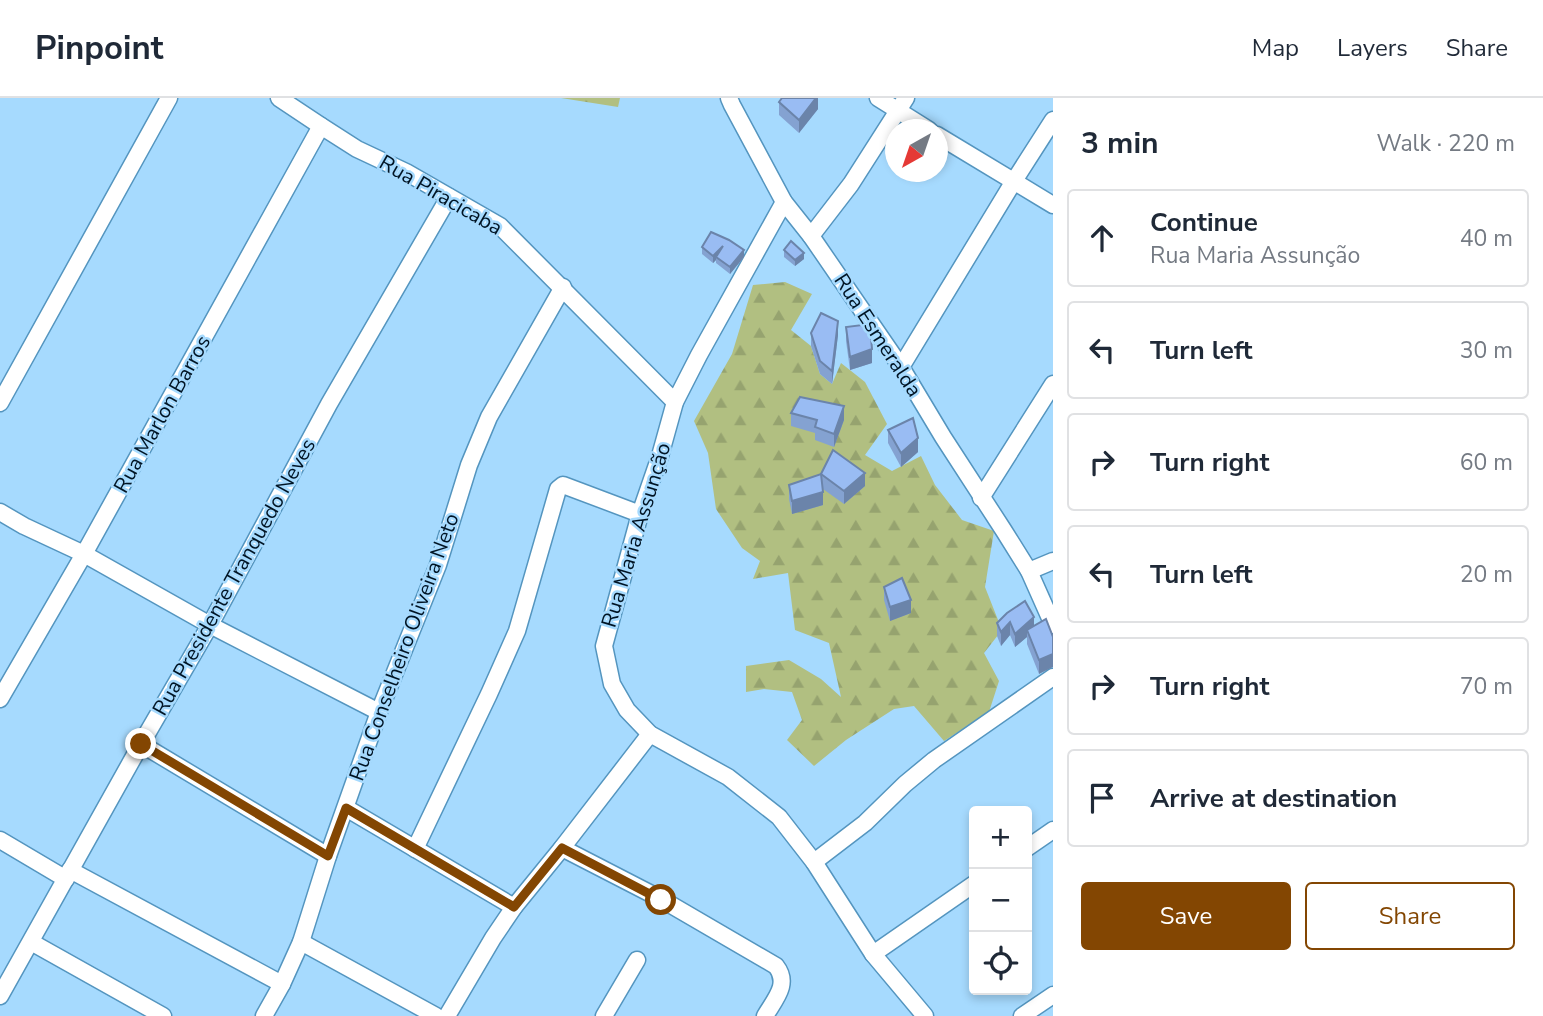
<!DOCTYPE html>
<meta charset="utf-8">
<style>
:root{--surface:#fff;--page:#f2f2f3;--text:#1f2937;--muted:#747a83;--line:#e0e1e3;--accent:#834602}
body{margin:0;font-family:"Nunito Sans",sans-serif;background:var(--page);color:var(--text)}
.controls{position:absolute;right:21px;bottom:21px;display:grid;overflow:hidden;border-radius:7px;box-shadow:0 4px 10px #0003}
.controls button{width:63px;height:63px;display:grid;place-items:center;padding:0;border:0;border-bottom:2px solid var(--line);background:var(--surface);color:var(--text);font:35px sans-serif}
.compass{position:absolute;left:885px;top:21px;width:63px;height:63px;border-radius:50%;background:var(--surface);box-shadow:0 4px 10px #0003;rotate:220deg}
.stop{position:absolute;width:21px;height:21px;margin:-16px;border:5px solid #834602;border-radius:50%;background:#fff}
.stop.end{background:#834602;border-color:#fff;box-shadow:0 2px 7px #0008}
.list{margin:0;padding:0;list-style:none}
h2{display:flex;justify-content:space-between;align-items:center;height:91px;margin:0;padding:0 28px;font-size:30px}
h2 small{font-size:23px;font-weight:400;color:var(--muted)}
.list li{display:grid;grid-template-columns:46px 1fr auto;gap:21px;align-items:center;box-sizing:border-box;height:98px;margin:0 14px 14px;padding:0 14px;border:2px solid var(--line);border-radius:7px}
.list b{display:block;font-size:26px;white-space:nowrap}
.list p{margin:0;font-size:23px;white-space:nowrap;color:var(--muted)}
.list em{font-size:23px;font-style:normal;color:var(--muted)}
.actions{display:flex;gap:14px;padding:21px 28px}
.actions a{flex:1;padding:16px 0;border:2px solid var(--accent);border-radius:7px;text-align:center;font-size:24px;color:var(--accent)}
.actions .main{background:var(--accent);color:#fff}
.icon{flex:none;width:38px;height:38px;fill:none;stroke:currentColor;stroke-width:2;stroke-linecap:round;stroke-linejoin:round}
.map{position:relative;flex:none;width:1053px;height:918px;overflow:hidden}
header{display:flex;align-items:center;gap:42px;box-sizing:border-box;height:98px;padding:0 35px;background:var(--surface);border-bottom:2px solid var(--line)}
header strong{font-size:33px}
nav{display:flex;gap:38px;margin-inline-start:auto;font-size:24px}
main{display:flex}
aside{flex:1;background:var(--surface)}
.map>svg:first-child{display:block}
</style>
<header>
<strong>Pinpoint</strong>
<nav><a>Map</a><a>Layers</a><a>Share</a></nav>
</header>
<main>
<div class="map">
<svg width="1053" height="918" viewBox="0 0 1053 918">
<defs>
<pattern id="forest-firs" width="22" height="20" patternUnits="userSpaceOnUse" patternTransform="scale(1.75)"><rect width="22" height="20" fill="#b1bf81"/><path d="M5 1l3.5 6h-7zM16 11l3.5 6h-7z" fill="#96a36f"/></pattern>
</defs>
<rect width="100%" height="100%" fill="#a6dafe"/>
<g fill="url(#forest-firs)">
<polygon points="561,0 620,0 618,9"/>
<polygon points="785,184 812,196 791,232 811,248 820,276 832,286 841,265 865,284 887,326 865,357 892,373 921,358 935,387 962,422 994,433 985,489 1002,532 984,555 999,583 989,614 944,643 914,608 894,611 846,642 814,668 787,642 802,622 792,594 764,591 746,594 746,568 789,562 821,581 841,599 829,545 795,532 788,475 753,481 760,463 742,450 716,411 708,355 694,323 732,256 753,187"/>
</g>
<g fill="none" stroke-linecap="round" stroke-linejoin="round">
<g stroke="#5495bf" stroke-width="19">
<g id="minor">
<polyline points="279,0 321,28 357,51 406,74 500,128 675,304"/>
<polyline points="729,0 732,7 784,104 811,138 901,269 943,339 1004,433 1029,473 1053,527"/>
<polyline points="878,0 929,32"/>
<polyline points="937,37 1053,107"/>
<polyline points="784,104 699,257 675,304 660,358 640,416 604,548 612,586 627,612 650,636 728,679 779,719 814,764 873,856 925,918"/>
<polyline points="811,138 851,86 906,0"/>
<polyline points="901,269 1014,83 1053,22"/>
<polyline points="0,305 169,0"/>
<polyline points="981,400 1053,286"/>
<polyline points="0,414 24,428 84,456 210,527 379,614"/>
<polyline points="1029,473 1053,463"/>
<polyline points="0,601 84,456 321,28"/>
<polyline points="141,646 328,758"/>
<polyline points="346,710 514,809"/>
<polyline points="0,742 66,781"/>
<path d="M562,750L661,801L776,868C790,886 775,901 765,918"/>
<polyline points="1027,750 1053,732"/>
<polyline points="415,751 489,596 517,533 558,391 563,387 640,416"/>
<polyline points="814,764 865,725 905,686 934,662 1053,579"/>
<polyline points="70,772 282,886"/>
<polyline points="31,844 163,918"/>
<polyline points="301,844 436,918"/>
<polyline points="873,856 974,786"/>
<polyline points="0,898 141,646 210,527 329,306 449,99"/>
<polyline points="264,918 282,886 301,844 328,758 379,614 438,467 469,367 489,319 563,189"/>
<polyline points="447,918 493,840 514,809 562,750 650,636"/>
<polyline points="604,918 637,862"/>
<polyline points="1022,918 1053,897"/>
</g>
</g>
<use href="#minor" stroke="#fff" stroke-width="16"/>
</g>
<g fill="#84a2d1">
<polygon points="818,0 818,11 799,35 779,17 779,4"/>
<polygon points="702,149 744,159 730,176 716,165 716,162 713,165 702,156"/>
<polygon points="784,152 804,161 795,168 784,159"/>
<polygon points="846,229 872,265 850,272 846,243"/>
<polygon points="811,235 838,237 832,286 820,276 811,248"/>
<polygon points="791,315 844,322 834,349 815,342 815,335 791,328"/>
<polygon points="888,332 918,354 901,369 888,345"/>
<polygon points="821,376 865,388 844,406 823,391 823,407 792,416 789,401 789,387"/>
<polygon points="884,489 911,515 890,523 884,502"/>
<polygon points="1007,515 1034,528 1046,521 1039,576 1027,546 1027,539 1015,549 1010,537 1001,548 997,538 997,525"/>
</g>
<g fill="#6b84aa">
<polygon points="816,0 818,0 818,11 799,35 799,22"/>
<polygon points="723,148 716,159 716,162 713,165 713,158"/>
<polygon points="744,152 744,159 730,176 730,169"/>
<polygon points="804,155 804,161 795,168 795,162"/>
<polygon points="838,223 838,237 832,286 832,273"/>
<polygon points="872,251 872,265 850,272 850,259"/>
<polygon points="844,308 844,322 834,349 834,336"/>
<polygon points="918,340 918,354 901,369 901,355"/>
<polygon points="865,375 865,388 844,406 844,393"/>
<polygon points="823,394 823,407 792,416 792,403"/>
<polygon points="911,502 911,515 890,523 890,509"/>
<polygon points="1034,519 1034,532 1027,532 1027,539 1015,549 1015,536"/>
<polygon points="1010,524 1010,537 1001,548 1001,534"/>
<polygon points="1053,556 1053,569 1039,576 1039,562"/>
</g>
<g fill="#99bcf3" stroke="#6b84aa" stroke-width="2">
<polygon points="782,0 816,0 799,22 779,4"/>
<polygon points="711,134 729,142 744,152 730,169 716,159 723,148 713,158 702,149"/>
<polygon points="791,143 804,155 795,162 784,152"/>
<polygon points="821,215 838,223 832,273 820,263 811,235"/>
<polygon points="870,226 872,251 850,259 846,229"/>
<polygon points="800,299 844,308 834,336 815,329 817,322 791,315"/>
<polygon points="913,320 918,340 901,355 888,332"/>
<polygon points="833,352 865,375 844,393 821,376"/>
<polygon points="821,376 823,394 792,403 789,387"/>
<polygon points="902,480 911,502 890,509 884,489"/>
<polygon points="1025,503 1034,519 1015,536 1010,524 1001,534 997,525 1007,515"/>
<polygon points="1046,521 1053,539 1053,556 1039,562 1027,532"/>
</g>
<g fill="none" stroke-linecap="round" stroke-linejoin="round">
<polyline stroke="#834602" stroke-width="9" points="141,646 328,758 346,710 514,809 562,750 661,802"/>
</g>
<g text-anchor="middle" stroke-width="5" stroke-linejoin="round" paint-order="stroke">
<g font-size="21" fill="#001424" stroke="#a6dafe">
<text transform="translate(441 97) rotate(30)" y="7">Rua Piracicaba</text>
<text transform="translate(878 237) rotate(57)" y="7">Rua Esmeralda</text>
<text transform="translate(162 316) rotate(-61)" y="7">Rua Marlon Barros</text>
<text transform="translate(636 437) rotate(-73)" y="7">Rua Maria Assunção</text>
<text transform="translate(234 479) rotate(-61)" y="7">Rua Presidente Tranquedo Neves</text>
<text transform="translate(404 549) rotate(-70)" y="7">Rua Conselheiro Oliveira Neto</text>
</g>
</g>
</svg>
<div class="controls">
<button>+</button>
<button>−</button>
<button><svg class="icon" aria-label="locate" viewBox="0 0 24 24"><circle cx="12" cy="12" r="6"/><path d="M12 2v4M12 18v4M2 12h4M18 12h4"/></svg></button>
</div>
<svg class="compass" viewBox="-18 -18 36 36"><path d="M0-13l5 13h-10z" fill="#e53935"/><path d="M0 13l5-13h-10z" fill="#747a83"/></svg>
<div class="stop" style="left:661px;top:802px"></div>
<div class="stop end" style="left:141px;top:646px"></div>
</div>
<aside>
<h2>3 min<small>Walk · 220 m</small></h2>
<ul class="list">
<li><svg class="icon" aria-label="ahead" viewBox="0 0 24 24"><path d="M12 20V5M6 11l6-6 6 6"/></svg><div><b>Continue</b><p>Rua Maria Assunção</p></div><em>40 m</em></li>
<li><svg class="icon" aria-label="left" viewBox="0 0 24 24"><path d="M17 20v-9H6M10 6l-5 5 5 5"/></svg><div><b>Turn left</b></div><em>30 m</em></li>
<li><svg class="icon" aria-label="right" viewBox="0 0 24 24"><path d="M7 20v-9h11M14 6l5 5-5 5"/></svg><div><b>Turn right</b></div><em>60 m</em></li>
<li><svg class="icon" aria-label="left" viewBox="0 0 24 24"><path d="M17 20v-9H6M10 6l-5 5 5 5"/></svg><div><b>Turn left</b></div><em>20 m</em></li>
<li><svg class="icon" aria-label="right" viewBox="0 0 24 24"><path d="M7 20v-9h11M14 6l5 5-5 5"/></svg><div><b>Turn right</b></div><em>70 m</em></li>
<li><svg class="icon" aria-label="arrive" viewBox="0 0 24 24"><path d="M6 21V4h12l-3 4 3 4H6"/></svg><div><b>Arrive at destination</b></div></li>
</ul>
<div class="actions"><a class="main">Save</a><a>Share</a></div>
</aside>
</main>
